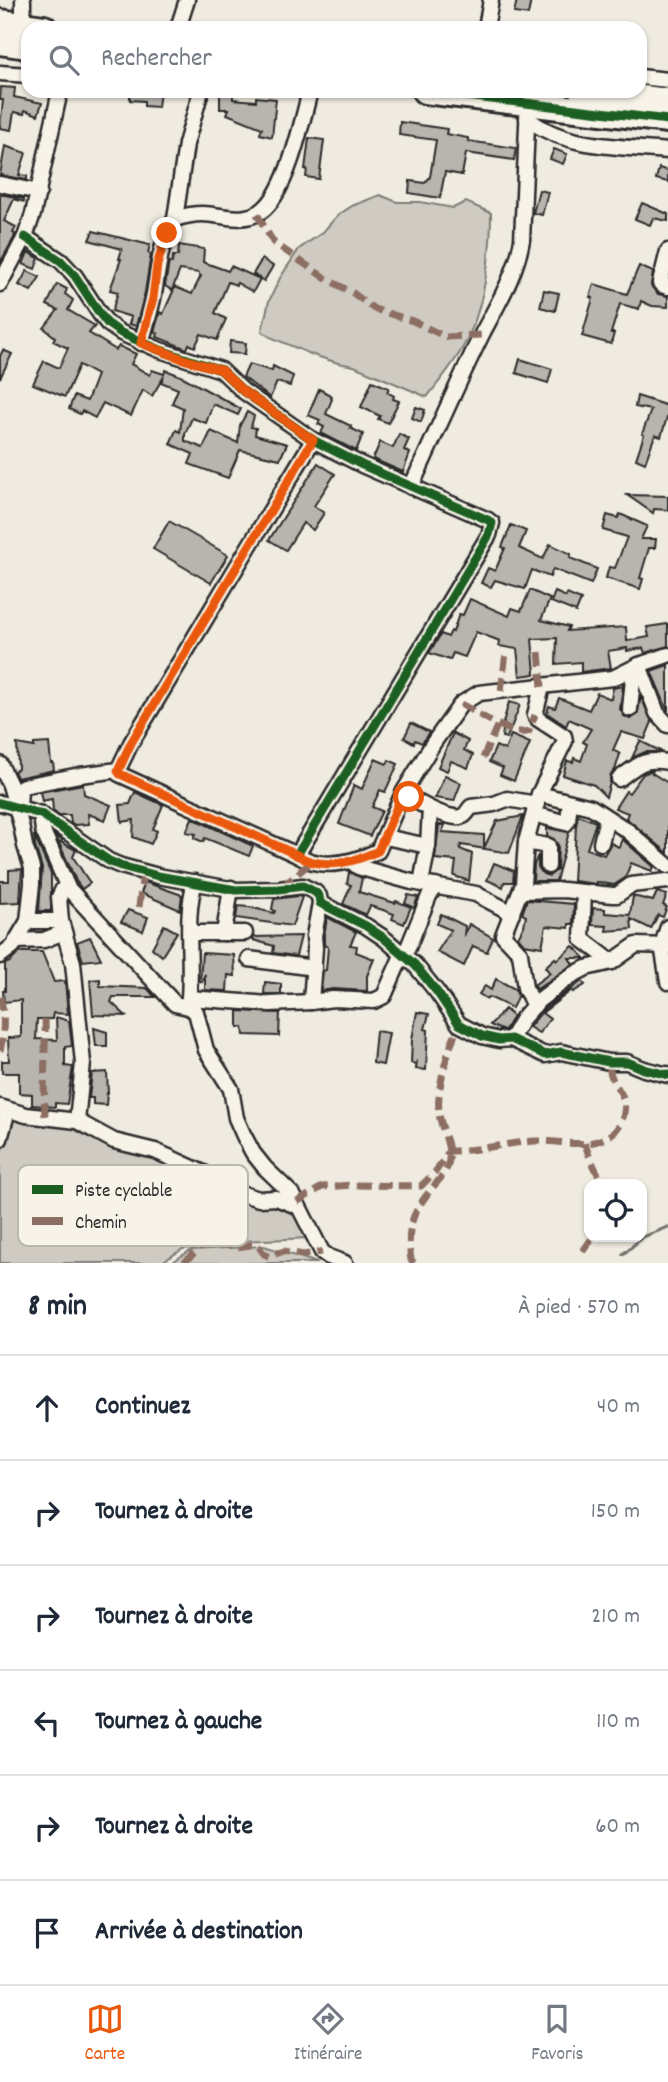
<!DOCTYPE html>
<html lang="fr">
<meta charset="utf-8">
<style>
:root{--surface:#fff;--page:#f6f6f7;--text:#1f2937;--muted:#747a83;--line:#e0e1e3;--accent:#ea580c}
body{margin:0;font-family:Dekko,sans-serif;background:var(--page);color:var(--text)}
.controls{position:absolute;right:21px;bottom:21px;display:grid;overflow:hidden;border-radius:14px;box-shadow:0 2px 5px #0004}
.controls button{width:63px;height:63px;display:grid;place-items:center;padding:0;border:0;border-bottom:2px solid var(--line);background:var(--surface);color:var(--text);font:35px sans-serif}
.stop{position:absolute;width:21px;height:21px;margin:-16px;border:5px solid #ea580c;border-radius:50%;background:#fff}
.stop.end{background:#ea580c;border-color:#fff;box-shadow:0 2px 7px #0008}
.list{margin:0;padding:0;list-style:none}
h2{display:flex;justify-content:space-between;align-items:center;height:91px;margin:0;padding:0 28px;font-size:30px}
h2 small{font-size:23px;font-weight:400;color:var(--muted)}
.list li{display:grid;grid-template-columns:46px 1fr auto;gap:21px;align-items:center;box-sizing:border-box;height:105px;padding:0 28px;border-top:2px solid var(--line)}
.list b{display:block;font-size:26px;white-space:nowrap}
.list em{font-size:23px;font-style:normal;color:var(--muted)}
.icon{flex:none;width:38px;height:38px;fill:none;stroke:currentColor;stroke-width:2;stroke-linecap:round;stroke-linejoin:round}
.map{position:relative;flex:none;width:668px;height:1263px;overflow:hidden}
.search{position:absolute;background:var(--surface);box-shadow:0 2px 5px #0004;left:21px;right:21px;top:21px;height:77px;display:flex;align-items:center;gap:18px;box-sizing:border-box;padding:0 24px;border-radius:21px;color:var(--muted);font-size:26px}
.sheet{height:721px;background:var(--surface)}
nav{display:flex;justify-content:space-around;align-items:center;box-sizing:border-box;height:98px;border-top:2px solid var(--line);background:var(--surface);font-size:19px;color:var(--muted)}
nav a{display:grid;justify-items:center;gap:4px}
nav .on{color:var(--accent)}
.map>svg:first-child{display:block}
</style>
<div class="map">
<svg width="668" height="1263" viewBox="0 0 668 1263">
<rect width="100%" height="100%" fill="#efebe0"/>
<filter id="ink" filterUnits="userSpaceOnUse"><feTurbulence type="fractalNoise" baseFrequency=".0143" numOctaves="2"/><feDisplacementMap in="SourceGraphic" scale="14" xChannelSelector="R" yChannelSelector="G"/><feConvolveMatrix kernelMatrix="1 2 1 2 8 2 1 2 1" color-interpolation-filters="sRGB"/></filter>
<g filter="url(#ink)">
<g fill="#cfcbc2" stroke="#7d7b76" stroke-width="2">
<path d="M380,195L397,202H420L453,208L466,202L491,213C491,256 484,311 462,349C452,366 439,382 427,397L354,366L338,363L313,355L270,337L262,331L269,301L280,278L299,249L323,232L337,216L352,206Z"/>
<polygon points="13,1118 79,1128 118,1149 137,1151 295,1210 310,1238 240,1241 183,1249 160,1263 0,1263 0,1155"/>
<polygon points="264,1246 318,1263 171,1263 191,1250"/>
</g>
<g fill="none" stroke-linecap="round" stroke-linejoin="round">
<polyline stroke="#74726e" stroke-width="3.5" points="623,1254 643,1237 668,1227"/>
</g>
<g fill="#b8b5ae" stroke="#2b2b2b" stroke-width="2">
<polygon points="517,0 531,0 528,15 514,13"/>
<polygon points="1,87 15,88 14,97 42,103 38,115 25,110 24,114 14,112 11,130 0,128 3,100 0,100"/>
<polygon points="130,91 160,91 158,107 144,106 144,101 130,100"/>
<polygon points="220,94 233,94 233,99 256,101 256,97 276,99 272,137 260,134 262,128 227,114 229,109 220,109"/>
<polygon points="400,122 447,129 446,134 468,138 468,141 516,148 514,160 466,153 462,175 445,172 440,198 409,193 410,181 425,183 430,177 436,140 399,135"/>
<polygon points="309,138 324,140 319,179 306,177 307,169 305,169"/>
<polygon points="5,146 26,153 19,175 27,176 27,180 0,175"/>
<polygon points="554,149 567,154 563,164 550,159"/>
<polygon points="659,168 668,171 668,182 656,179"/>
<polygon points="539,190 548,192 542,215 533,213"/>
<polygon points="0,194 24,199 24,202 14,199 4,221 16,227 13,233 15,234 14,238 0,263"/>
<polygon points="642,203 668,214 668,221 653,218 650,225 635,219"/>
<polygon points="93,231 150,245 148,253 151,254 145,292 136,326 129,324 131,317 112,311 118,292 110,290 121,259 119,259 122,249 89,240"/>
<polygon points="179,245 204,249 203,262 228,271 231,266 260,279 253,292 237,283 236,285 228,282 215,313 226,319 217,340 201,334 195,347 189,344 187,349 157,337 158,333 154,332 160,312 163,314 175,287 192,294 201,276 199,275 199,273 180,270 172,290 165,286 169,262 172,263 173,256 178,256"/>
<polygon points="28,252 39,258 35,269 23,264"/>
<polygon points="262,259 273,266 264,281 253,274"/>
<polygon points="639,266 653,272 651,286 658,294 668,296 668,307 652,306 641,301 639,309 620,304 611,333 614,333 611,344 582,336 593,298 590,297 594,284 627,294"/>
<polygon points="27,271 40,277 31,291 19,285"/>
<polygon points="57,284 67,289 65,294 73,300 68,310 95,326 89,333 116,350 119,346 136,354 131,364 150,375 152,370 164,374 166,370 183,377 241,409 238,415 213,404 206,423 192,418 185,434 185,441 203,448 211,431 238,443 240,425 247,412 254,416 251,427 256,428 255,435 287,444 280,459 240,450 228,478 189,464 193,454 170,444 176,430 180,432 183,408 172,403 178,389 161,382 164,376 152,396 143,390 131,416 103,403 95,418 82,411 80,414 69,409 74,396 87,401 97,375 79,365 65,397 33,384 44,361 59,368 68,348 53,341 55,337 44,328 58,310 47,305"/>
<polygon points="544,290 559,293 555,311 540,307"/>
<polygon points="230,341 246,343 245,354 229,353"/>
<polygon points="3,350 12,354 0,378 0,356"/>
<polygon points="520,359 552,369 548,383 516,373"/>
<polygon points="249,364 272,371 273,366 293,376 290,386 277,382 270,398 243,377"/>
<polygon points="372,381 389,388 387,392 394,396 393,399 399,401 388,423 378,419 380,416 361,407"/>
<polygon points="319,389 332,396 331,398 332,399 326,414 351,426 350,428 363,434 356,451 321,433 324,427 318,424 320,420 308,415"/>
<polygon points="637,396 668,406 668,414 661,437 655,435 645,463 636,459 644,435 642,434 651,410 635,407"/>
<polygon points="416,407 425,410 421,422 412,418"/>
<polygon points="399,434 409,439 404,450 410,453 403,472 373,459 380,442 393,448"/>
<polygon points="318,463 335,474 314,506 324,513 313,530 303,523 286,550 269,540"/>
<polygon points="627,495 668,496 668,510 654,509 653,513"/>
<polygon points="620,514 647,526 641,539 656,539 655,548 649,548 640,578 643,579 640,589 606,578 609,567 615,568 627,537 603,530 607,515 618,518"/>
<polygon points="169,521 228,555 211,583 153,549"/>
<polygon points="511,525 526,531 519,548 543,559 550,544 571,554 570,558 597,569 591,584 553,569 550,577 532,570 525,589 495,580 491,587 481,583 488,568 495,571 505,548 502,547"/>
<polygon points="530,590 550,599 541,620 569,627 567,631 626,627 627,641 649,637 647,627 668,624 668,646 645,653 643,648 627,651 627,648 608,651 611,668 581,672 581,662 556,664 557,638 532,639 535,674 520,676 517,649 499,646 500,641 476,632 465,657 453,653 450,660 429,653 441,634 448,637 451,631 453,632 459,614 463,615 470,599 509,616 512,608 521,611"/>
<polygon points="555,592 566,597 567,594 581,600 576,612 551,602"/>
<polygon points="668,665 668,711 651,671"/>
<polygon points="623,686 620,709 624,716 630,719 637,715 641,697 652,722 645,739 621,732 613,750 620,754 615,770 610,776 610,783 606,797 594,785 563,775 567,761 573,762 574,758 581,761 587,744 583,742 591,729 569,719 566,726 547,713 549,706 555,708 559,698 589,710 597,693 611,699 613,688"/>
<polygon points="509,702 520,705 507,738 502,737 504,723 503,723"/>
<polygon points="411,723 429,732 422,743 415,740 414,743 404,738"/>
<polygon points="453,733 468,741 464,750 473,755 468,768 451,761 447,771 438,767"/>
<polygon points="511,735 530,743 514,781 500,775 503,768 489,762 496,746 505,750"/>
<polygon points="640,741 662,752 645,752 632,758"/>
<polygon points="49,743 51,763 53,763 54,770 17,778 14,771 18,769 17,744 34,747 34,744"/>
<polygon points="375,759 387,764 389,760 398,764 385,792 380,790 372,807 382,811 370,836 339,824 354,785 362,789"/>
<polygon points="653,770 652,773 668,783 668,853 626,818 628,813 615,808 626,791 629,793 643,774"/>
<polygon points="445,775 461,783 454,801 435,798"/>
<polygon points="83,784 84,794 111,805 105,820 88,814 89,824 75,825 71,823 70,815 59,815 53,811 52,799 42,801 40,792"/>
<polygon points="135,792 163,805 153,829 157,831 151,844 133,837 134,820 122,822 120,805 130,804"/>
<polygon points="578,815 596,822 587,849 604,855 611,843 619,847 622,839 654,867 652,871 631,863 625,878 614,885 597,882 597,884 573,881 576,826"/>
<polygon points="523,816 509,853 461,845 460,849 472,854 469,881 454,876 456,861 435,859 439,825 445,825 442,832 484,835 484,848 497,821"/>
<polygon points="192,818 253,846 249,856 205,838 203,842 194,838 196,834 186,832"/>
<polygon points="547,828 569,832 556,881 533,881 534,865 538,855 538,867 543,874 549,876 557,870 558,845 554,839 547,836"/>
<polygon points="34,835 51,874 51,911 39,911 42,868 35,846"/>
<polygon points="56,836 62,840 61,842 76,850 73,857 90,883 82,889 76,881"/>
<polygon points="494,863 514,871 513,882 504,882 503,887 487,880"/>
<polygon points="22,869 20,902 0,903 0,881 9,881 9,870"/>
<polygon points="349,872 362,878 359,892 395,903 396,901 411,907 404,924 392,919 394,914 383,910 370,906 366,915 343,904 351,885 347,884"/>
<polygon points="145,882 182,895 180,910 141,893"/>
<polygon points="657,892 667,895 663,905 667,907 663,917 658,915 651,929 631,919 632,929 606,931 607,926 592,925 593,908 605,909 605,913 630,915 633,896 653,901"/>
<polygon points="408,895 418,897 414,908 405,903"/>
<polygon points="298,896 302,897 292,926 236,918 238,906 249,907 274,913 275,911 272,909 274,899"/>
<polygon points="527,900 574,904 573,924 569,924 569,928 546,926 542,947 524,944 518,937 524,926 526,916 522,914"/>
<polygon points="128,910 148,917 143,931 121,922"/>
<polygon points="441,914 465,926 464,936 469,924 493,938 487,952 473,946 464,966 437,952 451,930 437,924"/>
<polygon points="327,917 356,932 350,945 357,946 356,952 374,959 367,976 367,991 333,989 321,991 323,971 326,970 328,947 324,945 324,936"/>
<polygon points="164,925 177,932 162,956 152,948"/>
<polygon points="301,936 296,956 273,953 274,946 253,940 254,937"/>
<polygon points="90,937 101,959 83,961 77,942"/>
<polygon points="573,946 585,958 569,958 573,964 537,989 534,985 550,973 545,967 555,958 557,960"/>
<polygon points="20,952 42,952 54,982 65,981 68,1014 53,1013 52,1019 37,1019 36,1039 57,1040 56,1017 69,1021 72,1046 65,1047 65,1066 73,1067 67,1104 55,1103 55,1107 32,1105 32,1094 19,1093 19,1073 2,1073 2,1061 9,1061 8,1038 21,1037 21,1000 4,1002 3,991 5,991 5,964 10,962"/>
<polygon points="202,953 234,955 235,976 228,975 227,991 205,990 205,974 202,982 200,981"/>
<polygon points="100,979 100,986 147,988 155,997 113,997 111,1002 126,1016 93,1015 90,980"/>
<polygon points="496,979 515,989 518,996 512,1008 489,997 487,999 479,994 485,986 491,990"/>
<polygon points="582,981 585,985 573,992 572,990 542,1013 550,1019 539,1033 529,1027 545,1008"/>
<polygon points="265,982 281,984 281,994 264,994"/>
<polygon points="505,1009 513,1016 505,1030 501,1030 490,1025"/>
<polygon points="238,1011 280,1013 279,1036 244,1035 243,1027 238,1027"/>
<polygon points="417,1012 429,1014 425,1029 428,1030 426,1070 416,1069 417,1060 416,1064 411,1063 412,1039"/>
<polygon points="94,1028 107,1032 107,1046 96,1046"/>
<polygon points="376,1031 389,1033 383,1065 373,1063"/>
<polygon points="107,1072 108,1093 107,1093 106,1105 93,1104 93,1098 89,1098 92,1073"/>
</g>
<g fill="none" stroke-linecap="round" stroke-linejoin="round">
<g stroke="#2b2b2b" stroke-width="19">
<g id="street">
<polyline points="23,0 23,25"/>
<polyline points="178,28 187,0"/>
<polyline points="486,28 491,0"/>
<polyline points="0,73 28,75"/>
<polyline points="640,77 668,80"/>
<path d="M527,118C565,149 620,146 668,151"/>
<polyline points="0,184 39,192"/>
<polyline points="175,219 186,144 201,91"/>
<polyline points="25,237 61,261 75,276 100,314 108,324 121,333 160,350 221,370 243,391 313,440 362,465 488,520 492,523 489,535 297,855"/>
<polyline points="668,251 660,283 662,285 668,287"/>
<polyline points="0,284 25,237 33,214 60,91"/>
<path d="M141,343C146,326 151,310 154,294C159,266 159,245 175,219C184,216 193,214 202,214C217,214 231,220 246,217C253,216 260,213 265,208C288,187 302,122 310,91"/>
<path d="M411,487C435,436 457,384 482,334C498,303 516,275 522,240L528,103"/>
<polyline points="639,665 657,713 668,725"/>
<polyline points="630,709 634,669"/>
<polyline points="0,764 10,785 21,825 25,846 32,868 32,884 28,921 13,946 0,956"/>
<path d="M118,770L119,774L297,855C322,871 352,863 378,851L403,793L434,742L461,704L479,693L613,678L639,665L668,655"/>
<path d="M619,779C639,764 643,758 668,762"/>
<path d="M403,793C413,800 452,823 463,816C467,814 468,810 471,807L494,804L507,799L537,804"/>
<polyline points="539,794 591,807 628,831 668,866"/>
<polyline points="0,803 41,814 109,861 121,866 158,876 236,890 279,889 303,886 315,892 319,896 320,903 366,926 384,938 415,965 437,992 459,1024 482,1036 499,1040 511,1039 545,1055 561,1052 609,1062 627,1062 644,1069 668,1075 668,1074"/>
<polyline points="19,807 20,789 23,786 80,775 118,770 131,743 313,440"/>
<polyline points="41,814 43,831 68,888 175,1004 188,1007 196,1012 206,1050 231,1089 236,1118 244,1136 253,1153 265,1168 293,1195 322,1252 329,1257 345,1263"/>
<polyline points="534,814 566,823 568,820 570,802"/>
<polyline points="385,837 428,846 421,883"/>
<polyline points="526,842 548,846 548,866"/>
<polyline points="601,843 607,818"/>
<polyline points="428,846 430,809"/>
<polyline points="351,861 358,867 412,882 476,894 512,913"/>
<polyline points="68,888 63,889 59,897 61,921 73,963 83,1063 77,1121"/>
<polyline points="521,891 563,890 613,895 617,895 631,885 668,881"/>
<polyline points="584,892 582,939 612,962"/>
<polyline points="28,921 61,921"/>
<polyline points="668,927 662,945 668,982"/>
<polyline points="191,933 245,933"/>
<polyline points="224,933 231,888"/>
<polyline points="17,941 44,940 64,932"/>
<polyline points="405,955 429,896 435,886"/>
<polyline points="249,959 314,968"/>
<polyline points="189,998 270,1004 311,1002 333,999 374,1001 384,996 403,953"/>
<polyline points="311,1002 315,948 314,936 320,903"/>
<path d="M188,1006C194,965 183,921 195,882"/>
<polyline points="534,1006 525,988 520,953 503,935 523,884 526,842 539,794 565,741 564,736 538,719 535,715 542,687"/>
<polyline points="511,1039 523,1018 538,1001 571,976 586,968 612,962 636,945 668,946"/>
<polyline points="0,1107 26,1115 77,1121 114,1141 155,1151 171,1158 221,1181 246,1195 259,1199 276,1198 297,1206"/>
<polyline points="0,1139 8,1110"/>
</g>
</g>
<g stroke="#2b2b2b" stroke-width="30">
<g id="highway">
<polyline points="0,22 44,28"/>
<polyline points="0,42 28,46"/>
<polyline points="425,91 668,120"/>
<polyline points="582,91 668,101"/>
</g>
</g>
<use href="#street" stroke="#f7f3e8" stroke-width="14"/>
<use href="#highway" stroke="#f7f3e8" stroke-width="24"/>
<g stroke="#8d6e63" stroke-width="7" stroke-dasharray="14 7" stroke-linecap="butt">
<polyline points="257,214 273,242 325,278 353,293 374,309 413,321 446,337 482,335"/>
<polyline points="539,652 542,687"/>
<polyline points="501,691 506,653"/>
<path d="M461,704C476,712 514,738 529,731L535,715"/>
<polyline points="483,758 498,724"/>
<polyline points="282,887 310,863"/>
<polyline points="139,907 143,872"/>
<path d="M0,997C5,1014 4,1034 0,1051"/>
<path d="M45,1116C43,1084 46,1051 45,1019"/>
<path d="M585,1143C588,1157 597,1170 602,1184"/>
<path d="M297,1202L322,1187L353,1185L421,1186L436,1171L449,1151C479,1151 506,1143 536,1141C558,1140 583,1149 605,1138C616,1133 622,1124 624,1113C627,1095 618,1092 612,1078C610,1073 609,1067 609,1062"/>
<polyline points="583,1251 593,1237"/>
<polyline points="184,1263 201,1246 211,1241 237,1247 251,1245 259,1247 264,1254 269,1256 284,1251 303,1255 322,1252"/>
<path d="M414,1263L411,1260C406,1226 412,1213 433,1187C439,1180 445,1174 448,1165C453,1147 441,1130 439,1113C436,1087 449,1048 459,1024"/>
</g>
<g stroke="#f7f3e8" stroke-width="13">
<g id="cycleway">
<polyline points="425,91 668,120"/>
<polyline points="25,237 61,261 75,276 100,314 108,324 121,333 160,350 221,370 243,391 313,440 362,465 488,520 492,523 489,535 297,855"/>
<polyline points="0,803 41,814 109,861 121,866 158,876 236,890 279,889 303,886 315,892 319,896 320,903 366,926 384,938 415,965 437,992 459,1024 482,1036 499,1040 511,1039 545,1055 561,1052 609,1062 627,1062 644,1069 668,1075 668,1074"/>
</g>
</g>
<use href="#cycleway" stroke="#1b5e20" stroke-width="9"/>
</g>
</g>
<g fill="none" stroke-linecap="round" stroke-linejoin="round" filter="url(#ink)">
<path stroke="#ea580c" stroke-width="9" d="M167,233L157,265L153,298L141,343L183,359L221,370L243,391L313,440L131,743L118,771L120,774L297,855C322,871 352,863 378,851L403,793L409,797"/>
</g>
<rect x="18" y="1165" width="230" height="81" rx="10" fill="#f7f3e8" stroke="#bab7af" stroke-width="2"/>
<rect x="32" y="1185" width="31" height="9" fill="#1b5e20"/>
<rect x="32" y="1217" width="31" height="8" fill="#8d6e63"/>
<g font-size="19" fill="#2b2b2b">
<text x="75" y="1196">Piste cyclable</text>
<text x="75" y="1228">Chemin</text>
</g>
</svg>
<div class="controls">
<button><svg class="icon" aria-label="locate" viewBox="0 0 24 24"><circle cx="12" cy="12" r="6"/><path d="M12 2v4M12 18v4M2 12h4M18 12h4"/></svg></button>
</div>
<div class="stop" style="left:409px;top:797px"></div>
<div class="stop end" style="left:167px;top:233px"></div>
<div class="search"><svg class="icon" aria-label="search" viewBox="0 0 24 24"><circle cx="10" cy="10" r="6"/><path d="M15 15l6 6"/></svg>Rechercher</div>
</div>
<section class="sheet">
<h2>8 min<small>À pied · 570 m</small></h2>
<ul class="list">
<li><svg class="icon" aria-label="ahead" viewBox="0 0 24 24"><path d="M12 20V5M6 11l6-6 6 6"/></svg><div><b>Continuez</b></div><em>40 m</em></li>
<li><svg class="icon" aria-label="right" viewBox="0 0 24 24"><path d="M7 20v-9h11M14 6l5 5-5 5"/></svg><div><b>Tournez à droite</b></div><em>150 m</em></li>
<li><svg class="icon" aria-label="right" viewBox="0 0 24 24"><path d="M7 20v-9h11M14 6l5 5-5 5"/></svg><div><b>Tournez à droite</b></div><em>210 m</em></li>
<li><svg class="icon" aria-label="left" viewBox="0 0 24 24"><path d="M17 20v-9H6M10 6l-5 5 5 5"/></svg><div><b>Tournez à gauche</b></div><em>110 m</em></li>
<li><svg class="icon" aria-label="right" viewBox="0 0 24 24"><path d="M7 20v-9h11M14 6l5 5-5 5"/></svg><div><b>Tournez à droite</b></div><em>60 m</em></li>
<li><svg class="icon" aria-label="arrive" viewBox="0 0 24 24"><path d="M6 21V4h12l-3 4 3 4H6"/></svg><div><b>Arrivée à destination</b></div></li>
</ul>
</section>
<nav>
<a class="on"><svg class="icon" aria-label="map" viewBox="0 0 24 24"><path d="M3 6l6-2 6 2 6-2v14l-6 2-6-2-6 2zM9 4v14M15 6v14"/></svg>Carte</a>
<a><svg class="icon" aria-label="directions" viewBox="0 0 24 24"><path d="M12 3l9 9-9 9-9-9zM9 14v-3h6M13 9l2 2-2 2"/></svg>Itinéraire</a>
<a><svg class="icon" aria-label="saved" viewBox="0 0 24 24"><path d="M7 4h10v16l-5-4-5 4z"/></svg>Favoris</a>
</nav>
